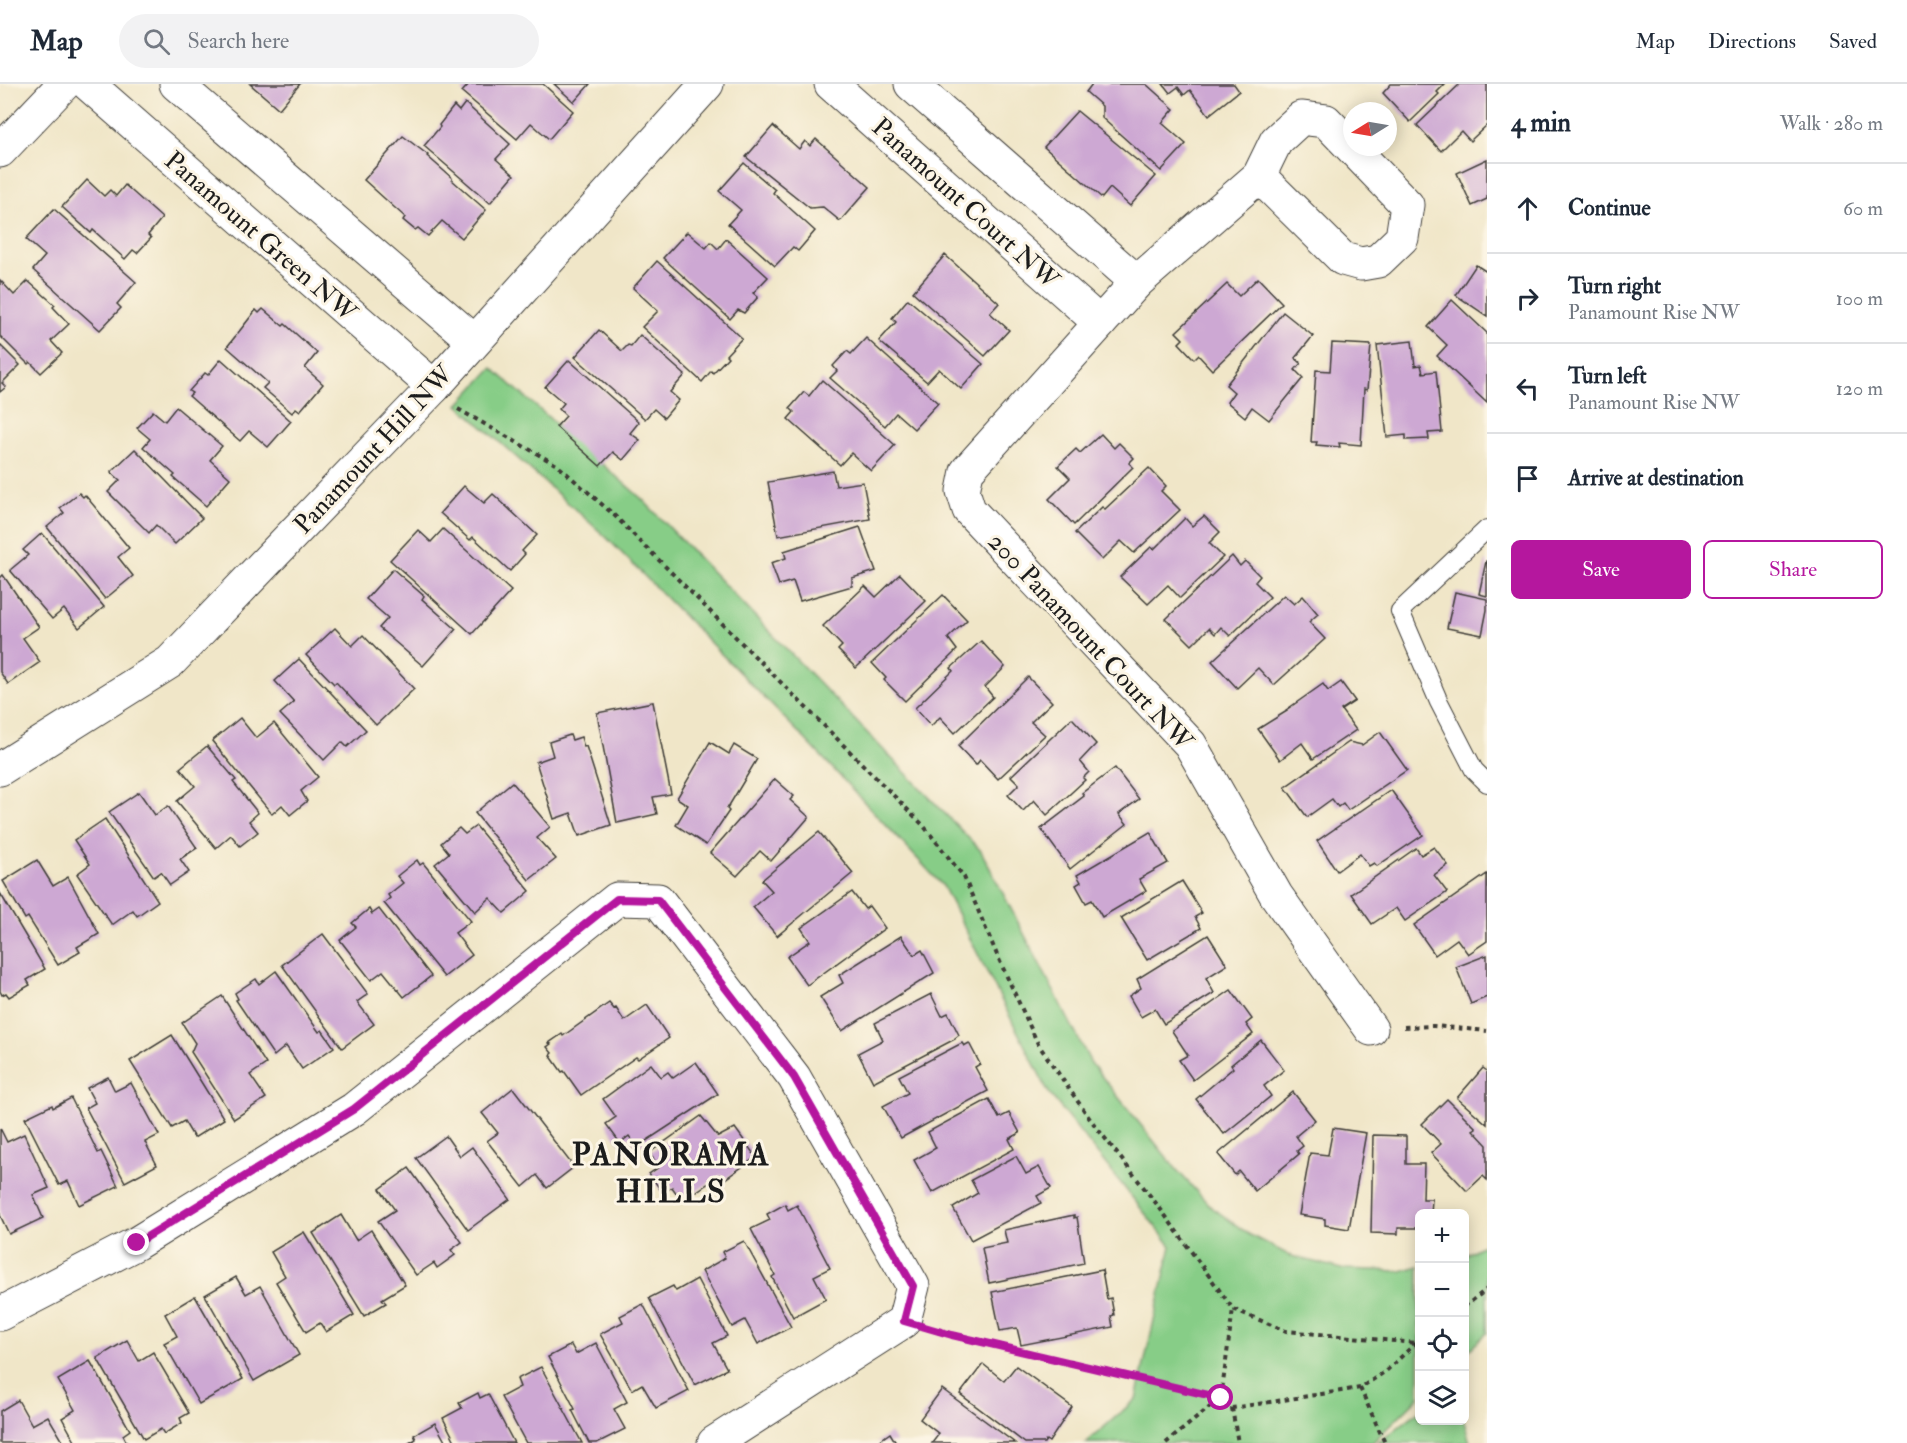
<!DOCTYPE html>
<meta charset="utf-8">
<style>
:root{--surface:#fff;--page:#f2f2f3;--text:#1f2937;--muted:#747a83;--line:#e0e1e3;--accent:#b5179e}
body{margin:0;font-family:"IM FELL Double Pica",serif;background:var(--page);color:var(--text)}
.controls{position:absolute;right:18px;bottom:18px;display:grid;overflow:hidden;border-radius:9px;box-shadow:0 3px 15px #0003}
.controls button{width:54px;height:54px;display:grid;place-items:center;padding:0;border:0;border-bottom:2px solid var(--line);background:var(--surface);color:var(--text);font:30px sans-serif}
.compass{position:absolute;left:1343px;top:18px;width:54px;height:54px;border-radius:50%;background:var(--surface);box-shadow:0 3px 15px #0003;rotate:259deg}
.stop{position:absolute;width:18px;height:18px;margin:-14px;border:4px solid #b5179e;border-radius:50%;background:#fff}
.stop.end{background:#b5179e;border-color:#fff;box-shadow:0 2px 6px #0008}
.list{margin:0;padding:0;list-style:none}
h2{display:flex;justify-content:space-between;align-items:center;height:78px;margin:0;padding:0 24px;font-size:26px}
h2 small{font-size:20px;font-weight:400;color:var(--muted)}
.list li{display:grid;grid-template-columns:39px 1fr auto;gap:18px;align-items:center;box-sizing:border-box;height:90px;padding:0 24px;border-top:2px solid var(--line)}
.list b{display:block;font-size:22px;white-space:nowrap}
.list p{margin:0;font-size:20px;white-space:nowrap;color:var(--muted)}
.list em{font-size:20px;font-style:normal;color:var(--muted)}
.actions{display:flex;gap:12px;padding:18px 24px}
.actions a{flex:1;padding:14px 0;border:2px solid var(--accent);border-radius:9px;text-align:center;font-size:21px;color:var(--accent)}
.actions .main{background:var(--accent);color:#fff}
.icon{flex:none;width:33px;height:33px;fill:none;stroke:currentColor;stroke-width:2;stroke-linecap:round;stroke-linejoin:round}
.map{position:relative;flex:none;width:1487px;height:1359px;overflow:hidden}
header{display:flex;align-items:center;gap:36px;box-sizing:border-box;height:84px;padding:0 30px;background:var(--surface);border-bottom:2px solid var(--line)}
header strong{font-size:28px}
nav{display:flex;gap:33px;margin-inline-start:auto;font-size:21px}
.search{width:420px;height:54px;background:var(--page);display:flex;align-items:center;gap:15px;box-sizing:border-box;padding:0 21px;border-radius:33px;color:var(--muted);font-size:22px}
main{display:flex}
aside{flex:1;background:var(--surface)}
.map>svg:first-child{display:block}
</style>
<header>
<strong>Map</strong>
<div class="search"><svg class="icon" aria-label="search" viewBox="0 0 24 24"><circle cx="10" cy="10" r="6"/><path d="M15 15l6 6"/></svg>Search here</div>
<nav><a>Map</a><a>Directions</a><a>Saved</a></nav>
</header>
<main>
<div class="map">
<svg width="1487" height="1359" viewBox="0 0 1487 1359">
<rect width="100%" height="100%" fill="#fcf5e5"/>
<filter id="ink" filterUnits="userSpaceOnUse"><feTurbulence type="fractalNoise" baseFrequency=".0167" numOctaves="2"/><feDisplacementMap in="SourceGraphic" scale="12" xChannelSelector="R" yChannelSelector="G"/><feConvolveMatrix kernelMatrix="1 2 1 2 8 2 1 2 1" color-interpolation-filters="sRGB"/></filter>
<filter id="wash" filterUnits="userSpaceOnUse"><feTurbulence type="fractalNoise" baseFrequency=".008" numOctaves="4" result="noise"/><feDisplacementMap in="SourceGraphic" scale="24" xChannelSelector="R" yChannelSelector="G"/><feGaussianBlur stdDeviation="1.35" result="paint"/><feColorMatrix in="noise" values="0 0 0 0 0 0 0 0 0 0 0 0 0 0 0 0 0 1.4 0 .05"/><feComposite in="paint" operator="in"/></filter>
<g filter="url(#wash)">
<rect width="100%" height="100%" fill="#f0e6c8"/>
<g fill="#87cd87" stroke="#527452" stroke-width="1.5">
<polygon points="492,284 641,414 981,767 1091,979 1177,1086 1210,1122 1250,1151 1291,1172 1342,1185 1401,1187 1419,1182 1419,1313 1372,1359 1086,1359 1136,1315 1171,1162 1049,1009 943,802 806,656 606,453 458,321"/>
<polygon points="1487,1159 1487,1249 1465,1270 1465,1171"/>
<polygon points="1419,1327 1420,1336 1464,1337 1470,1359 1378,1359"/>
</g>
<g id="blocks">
<g fill="#cda8d3">
<polygon points="250,0 300,0 279,25"/>
<polygon points="469,0 543,0 573,27 549,55 531,39 517,55 462,8"/>
<polygon points="554,0 590,0 574,18"/>
<polygon points="1092,0 1146,0 1174,25 1162,39 1186,60 1161,87 1102,34 1102,22 1086,8"/>
<polygon points="1163,0 1234,0 1239,7 1209,31 1190,6 1184,11 1178,3 1170,9"/>
<polygon points="1391,0 1445,0 1437,8 1439,10 1410,38 1383,9"/>
<polygon points="1460,0 1487,0 1487,41 1470,57 1461,47 1441,67 1417,41"/>
<polygon points="465,19 510,60 496,75 514,91 490,119 424,62 440,43 439,41 454,22 459,27"/>
<polygon points="1077,27 1156,92 1130,122 1110,104 1102,114 1044,63"/>
<polygon points="773,42 799,65 805,57 810,62 816,55 870,103 840,137 823,123 810,124 746,73"/>
<polygon points="403,52 428,71 427,72 452,94 452,96 486,126 462,154 442,137 428,152 418,144 415,146 403,136 405,133 364,96"/>
<polygon points="1487,75 1487,115 1472,122 1457,89"/>
<polygon points="744,79 775,106 773,109 815,147 798,167 793,163 775,182 728,140 741,126 719,107"/>
<polygon points="87,96 104,112 110,106 116,112 125,101 162,134 148,151 151,154 137,169 133,166 125,175 93,146 91,149 62,123"/>
<polygon points="54,125 136,198 117,220 121,224 100,246 33,186 45,172 26,155"/>
<polygon points="687,148 706,164 711,158 718,165 726,155 768,193 753,209 758,213 744,229 738,226 730,235 663,174"/>
<polygon points="945,171 999,219 990,229 1009,246 985,272 913,208"/>
<polygon points="657,177 742,254 726,271 728,273 713,289 711,287 702,298 642,243 658,227 633,204"/>
<polygon points="1476,181 1487,188 1487,232 1456,211"/>
<polygon points="1258,194 1282,219 1212,286 1198,271 1194,275 1179,259 1183,255 1176,248 1227,200 1239,212"/>
<polygon points="0,196 14,211 28,197 55,221 53,223 69,240 51,257 62,269 41,289 30,278 28,280 0,252"/>
<polygon points="908,215 983,280 961,305 939,285 927,298 879,257 896,238 892,234"/>
<polygon points="1452,216 1487,249 1487,319 1437,272 1447,261 1428,243"/>
<polygon points="263,225 283,242 285,240 317,269 305,284 323,300 300,327 296,324 292,329 263,304 268,299 227,263 256,226 259,229"/>
<polygon points="1283,228 1313,252 1295,274 1301,279 1295,286 1303,294 1269,336 1252,323 1245,333 1227,318 1234,308 1226,301"/>
<polygon points="599,246 622,267 628,261 631,262 640,251 685,291 670,308 679,316 664,334 654,325 645,335 575,273"/>
<polygon points="866,254 938,319 914,345 896,329 885,342 830,294 837,287 833,282 847,267 851,270"/>
<polygon points="1412,257 1415,282 1421,281 1423,289 1436,287 1442,348 1428,349 1429,355 1406,356 1406,351 1387,353 1377,261"/>
<polygon points="1332,259 1371,261 1367,306 1364,305 1361,361 1339,359 1340,363 1316,361 1317,358 1311,358 1316,286 1330,287"/>
<polygon points="0,261 20,281 2,299 6,303 0,308"/>
<polygon points="221,275 291,337 268,363 249,347 240,357 189,312 192,309 189,307 205,289 208,291"/>
<polygon points="569,276 639,338 630,349 640,356 623,376 613,368 600,382 556,343 566,332 559,325 564,319 545,303"/>
<polygon points="822,296 895,361 871,387 851,369 840,381 788,335 794,328 790,324 804,308 809,312"/>
<polygon points="176,323 222,362 210,376 230,394 206,422 173,393 175,391 143,363 150,355 137,344 153,327 165,337"/>
<polygon points="1101,350 1114,364 1119,359 1134,374 1129,379 1133,383 1074,441 1049,415 1070,394 1058,382 1076,365 1080,369"/>
<polygon points="135,365 202,434 175,460 156,441 149,449 108,408 120,396 111,388"/>
<polygon points="1149,384 1166,402 1161,407 1180,426 1134,469 1121,457 1102,476 1075,449 1102,423 1105,425"/>
<polygon points="833,387 836,402 863,398 870,435 778,452 768,398"/>
<polygon points="464,402 484,419 493,410 537,451 522,467 525,470 510,487 473,453 470,456 440,429"/>
<polygon points="79,409 83,413 85,411 129,464 118,473 133,492 105,515 47,443 64,429 60,424"/>
<polygon points="1204,432 1220,448 1209,459 1223,473 1180,514 1168,501 1148,520 1120,493 1151,463 1154,465 1185,434 1192,442"/>
<polygon points="860,443 876,487 852,494 852,502 800,517 793,497 779,501 771,479 786,474 784,467"/>
<polygon points="443,445 511,507 472,550 390,476 418,446 431,458"/>
<polygon points="42,449 104,523 79,544 64,525 52,535 10,486 28,471 23,466"/>
<polygon points="1232,472 1240,482 1245,477 1260,492 1255,498 1270,513 1230,552 1221,543 1215,550 1209,544 1192,561 1166,535"/>
<polygon points="1486,477 1487,477 1487,512 1479,510"/>
<polygon points="393,485 424,512 422,515 456,545 423,582 379,544 388,534 366,515"/>
<polygon points="900,490 926,517 856,584 838,566 842,562 823,542 865,502 876,513"/>
<polygon points="3,491 39,543 23,554 40,578 8,600 0,588 0,494"/>
<polygon points="1455,508 1487,515 1487,526 1482,551 1447,544"/>
<polygon points="943,511 967,536 948,554 957,566 905,617 884,596 886,594 872,579"/>
<polygon points="1284,511 1294,520 1303,512 1318,530 1309,538 1325,555 1274,601 1258,584 1237,604 1212,577"/>
<polygon points="335,544 352,562 363,551 414,605 376,641 336,598 334,600 306,571"/>
<polygon points="981,557 1005,583 985,603 993,613 955,649 940,633 931,642 915,624 953,587 951,584"/>
<polygon points="299,575 366,646 347,663 342,658 324,676 280,630 294,618 275,597"/>
<polygon points="1028,593 1052,618 1031,638 1045,651 998,695 980,676 976,681 958,662"/>
<polygon points="1341,598 1355,617 1341,626 1356,646 1313,675 1302,659 1280,676 1258,645 1287,627 1286,626 1323,600 1328,607"/>
<polygon points="653,618 671,710 653,713 657,730 617,739 597,629"/>
<polygon points="240,634 256,654 274,639 318,693 301,707 307,717 290,731 282,721 272,730 212,657"/>
<polygon points="1072,634 1096,660 1080,677 1089,688 1083,694 1085,696 1047,731 1034,716 1023,727 1008,711 1019,700 1011,692"/>
<polygon points="1380,648 1407,686 1348,726 1343,719 1338,723 1332,715 1307,733 1285,703 1349,658 1362,661"/>
<polygon points="570,651 572,656 581,653 584,663 586,662 611,741 579,752 571,729 554,735 536,678 553,672 549,658"/>
<polygon points="710,658 729,670 734,661 757,675 727,725 729,727 706,761 676,741 688,721 677,714"/>
<polygon points="207,662 236,696 233,698 258,729 249,737 258,748 240,762 231,751 216,764 177,717 195,702 180,684"/>
<polygon points="1115,684 1139,715 1119,730 1127,740 1070,785 1041,745 1084,712 1082,709"/>
<polygon points="775,695 794,712 790,716 809,733 771,777 760,767 737,792 710,769"/>
<polygon points="512,698 550,743 537,754 556,775 529,796 475,729"/>
<polygon points="1391,706 1423,751 1377,782 1374,779 1369,782 1360,770 1337,787 1317,757"/>
<polygon points="139,708 155,731 168,722 197,764 180,775 189,788 170,801 161,788 154,793 109,728"/>
<polygon points="105,735 158,817 137,832 133,826 112,841 77,790 90,780 74,756"/>
<polygon points="476,742 530,807 504,829 490,814 475,828 435,780 449,769 441,759 459,744 465,750"/>
<polygon points="819,748 853,789 777,852 753,823 772,807 762,796"/>
<polygon points="1150,748 1168,779 1139,795 1146,807 1102,833 1092,816 1086,819 1076,801 1081,798 1077,791"/>
<polygon points="1434,763 1448,781 1434,791 1447,808 1405,837 1396,824 1372,840 1351,810 1416,764 1421,771"/>
<polygon points="37,776 53,802 68,793 99,850 77,863 80,868 58,881 28,833 25,835 3,797"/>
<polygon points="417,776 420,781 423,779 471,837 455,849 472,871 444,893 384,819 390,814 388,811 403,799 397,792"/>
<polygon points="1487,790 1487,857 1468,870 1457,855 1435,871 1414,841"/>
<polygon points="1182,797 1202,829 1195,833 1201,844 1147,876 1121,834"/>
<polygon points="852,808 865,825 869,822 885,844 807,901 787,873 810,857 801,844"/>
<polygon points="0,809 45,885 27,896 30,901 9,913 6,909 2,911 0,907"/>
<polygon points="369,825 372,830 379,825 431,892 404,913 383,887 371,896 340,856 356,843 352,839"/>
<polygon points="323,850 368,910 357,918 374,940 342,964 282,881"/>
<polygon points="1208,851 1227,881 1206,894 1214,909 1164,940 1155,925 1141,933 1129,912 1141,904 1137,895"/>
<polygon points="901,852 914,871 922,866 934,889 842,947 820,913 843,899 839,891"/>
<polygon points="1487,871 1487,913 1471,920 1456,883"/>
<polygon points="276,887 319,948 322,946 334,963 302,985 286,962 274,972 236,916 238,915 235,909 256,895 259,900"/>
<polygon points="1231,906 1252,935 1246,940 1253,950 1193,996 1179,976 1188,971 1172,947"/>
<polygon points="931,910 942,932 948,929 959,951 955,954 955,955 873,998 858,969 883,956 875,939"/>
<polygon points="222,912 266,980 250,991 266,1014 234,1035 191,968 195,959 182,939"/>
<polygon points="609,919 614,925 616,924 624,937 647,921 669,954 638,975 636,973 581,1011 564,987 562,988 550,971 552,969 547,963 551,960 549,959 562,950 563,952"/>
<polygon points="172,951 224,1035 194,1054 184,1037 172,1044 130,977"/>
<polygon points="1261,956 1284,986 1264,1002 1271,1012 1224,1050 1196,1015 1233,984 1231,981"/>
<polygon points="962,959 964,962 969,959 980,980 975,983 988,1007 901,1054 883,1022 908,1009 899,992"/>
<polygon points="696,978 718,1010 637,1063 629,1052 620,1059 606,1040 616,1033 603,1015 651,980 661,993 668,988 673,994"/>
<polygon points="1483,984 1487,987 1487,1040 1457,1014"/>
<polygon points="108,993 115,1007 131,999 159,1051 145,1058 157,1081 125,1098 86,1024 95,1019 87,1004"/>
<polygon points="513,1004 574,1083 547,1104 537,1091 523,1103 487,1057 498,1049 482,1029"/>
<polygon points="1293,1008 1315,1036 1296,1052 1303,1062 1297,1067 1299,1070 1255,1107 1239,1087 1235,1091 1218,1070"/>
<polygon points="71,1014 98,1069 101,1067 118,1102 79,1121 68,1097 59,1101 25,1034 52,1021 53,1024"/>
<polygon points="989,1015 999,1034 1009,1029 1020,1049 1009,1055 1014,1065 932,1109 914,1076 936,1064 928,1048"/>
<polygon points="1447,1015 1476,1044 1473,1046 1487,1061 1487,1096 1483,1092 1467,1107 1431,1069 1441,1060 1422,1040"/>
<polygon points="701,1032 718,1053 735,1044 756,1073 725,1095 721,1091 682,1117 672,1103 663,1109 649,1090 659,1083 649,1069"/>
<polygon points="0,1044 7,1058 24,1050 49,1104 33,1111 43,1134 9,1150 0,1131"/>
<polygon points="1333,1044 1366,1049 1349,1145 1325,1141 1325,1135 1299,1131 1310,1069 1328,1071"/>
<polygon points="1373,1051 1406,1052 1406,1080 1424,1080 1423,1115 1432,1115 1431,1130 1420,1130 1420,1144 1398,1144 1398,1150 1371,1149"/>
<polygon points="446,1052 460,1072 472,1063 510,1115 468,1146 416,1074"/>
<polygon points="1016,1072 1026,1090 1039,1083 1051,1104 1037,1112 1041,1119 971,1156 953,1124 978,1109 971,1096"/>
<polygon points="409,1084 462,1158 451,1166 455,1171 437,1184 434,1179 416,1191 378,1137 395,1126 380,1105"/>
<polygon points="785,1120 788,1126 797,1121 830,1184 814,1192 826,1215 793,1233 772,1193 775,1191 751,1145 770,1136 767,1130"/>
<polygon points="341,1131 356,1156 371,1146 405,1201 382,1215 386,1219 364,1232 313,1149"/>
<polygon points="1074,1131 1074,1134 1077,1133 1084,1179 989,1199 982,1164 1007,1159 1004,1146"/>
<polygon points="304,1148 354,1231 326,1248 320,1239 306,1248 276,1198 285,1192 271,1168"/>
<polygon points="744,1157 791,1243 758,1260 745,1236 732,1243 702,1187 725,1174 722,1168"/>
<polygon points="1102,1186 1107,1215 1111,1214 1114,1231 1111,1232 1113,1243 1021,1261 1017,1244 1000,1247 992,1208"/>
<polygon points="236,1193 246,1210 260,1202 299,1271 254,1297 205,1211"/>
<polygon points="697,1195 727,1252 713,1259 727,1285 695,1301 649,1214 673,1202 676,1207"/>
<polygon points="195,1212 243,1295 199,1320 164,1259 177,1252 165,1230"/>
<polygon points="643,1220 689,1307 656,1324 642,1300 632,1306 600,1250 623,1238 620,1232"/>
<polygon points="127,1256 139,1277 153,1268 189,1329 180,1334 182,1339 164,1350 161,1345 144,1355 97,1274"/>
<polygon points="596,1259 627,1318 614,1325 625,1345 597,1359 589,1359 572,1326 575,1325 548,1273 571,1261 576,1270"/>
<polygon points="90,1277 130,1346 123,1351 127,1359 76,1359 62,1334 75,1326 58,1296"/>
<polygon points="983,1280 1004,1297 1016,1282 1072,1323 1049,1358 1046,1356 1044,1359 1025,1359 960,1310"/>
<polygon points="541,1283 582,1359 526,1359 501,1313 520,1303 517,1295"/>
<polygon points="942,1305 1015,1359 932,1359 939,1350 920,1335"/>
<polygon points="478,1309 480,1314 488,1310 514,1359 456,1359 443,1334 462,1324 459,1319"/>
<polygon points="18,1316 32,1341 48,1332 64,1359 0,1359 0,1327"/>
<polygon points="435,1339 446,1359 409,1359 416,1355 414,1351"/>
<polygon points="890,1349 896,1359 876,1359"/>
</g>
</g>
</g>
<g filter="url(#ink)">
<use href="#blocks" fill-opacity="0" stroke="#3c3a36" stroke-width="1.5"/>
<g fill="none" stroke-linecap="round" stroke-linejoin="round">
<g stroke="#3c3a36" stroke-width="20">
<polyline id="lane" points="1487,445 1400,527 1439,618 1474,686 1487,699"/>
</g>
<g stroke="#3c3a36" stroke-width="35">
<g id="street">
<polyline points="88,0 434,303"/>
<polyline points="176,0 474,257"/>
<polyline points="831,0 1100,239"/>
<polyline points="911,0 1137,198"/>
<polyline points="0,67 64,0"/>
<polyline points="1259,92 1343,175 1361,180 1378,177 1402,154 1407,121 1326,37 1301,34 1276,57 1259,92 1137,198 967,387 963,407 969,426 1190,660 1276,811 1371,945"/>
<polyline points="0,685 170,578 434,303 707,0"/>
<polyline points="0,1230 137,1159 354,1025 617,815 658,816 794,993 913,1202 904,1237 714,1359"/>
</g>
</g>
<g stroke="#3c3a36" stroke-width="4" stroke-dasharray="4.5 4.5" stroke-linecap="butt">
<polyline points="458,325 557,381 613,430 923,741 964,793 997,871 1038,960 1090,1035 1159,1123 1233,1225 1286,1247 1416,1259 1420,1257"/>
<polyline points="1404,943 1434,942 1487,947"/>
<polyline points="1464,1223 1487,1205"/>
<polyline points="937,1247 1221,1314 1232,1324 1360,1304 1386,1287 1416,1259"/>
<polyline points="1360,1304 1385,1359"/>
<polyline points="1232,1324 1238,1359"/>
<polyline points="1166,1359 1221,1314 1233,1225"/>
</g>
<use href="#lane" stroke="#fff" stroke-width="18"/>
<use href="#street" stroke="#fff" stroke-width="33"/>
</g>
</g>
<g fill="none" stroke-linecap="round" stroke-linejoin="round" filter="url(#ink)">
<polyline stroke="#b5179e" stroke-width="8" points="137,1159 354,1025 617,815 658,816 794,993 913,1202 904,1237 952,1251 1221,1314"/>
</g>
<g text-anchor="middle" stroke-width="6" stroke-linejoin="round" paint-order="stroke">
<g font-size="26" fill="#1c1c1c" stroke="#fcf5e5">
<text transform="translate(966 119) rotate(42)" y="9">Panamount Court NW</text>
<text transform="translate(261 152) rotate(41)" y="9">Panamount Green NW</text>
<text transform="translate(373 365) rotate(-47)" y="9">Panamount Hill NW</text>
<text transform="translate(1091 557) rotate(47)" y="9">200 Panamount Court NW</text>
</g>
<g font-size="32" font-weight="bold" letter-spacing="1.5" fill="#1c1c1c" stroke="#fcf5e5">
<text x="671" y="1081">PANORAMA<tspan x="671" dy="37">HILLS</tspan></text>
</g>
</g>
</svg>
<div class="controls">
<button>+</button>
<button>−</button>
<button><svg class="icon" aria-label="locate" viewBox="0 0 24 24"><circle cx="12" cy="12" r="6"/><path d="M12 2v4M12 18v4M2 12h4M18 12h4"/></svg></button>
<button><svg class="icon" aria-label="layers" viewBox="0 0 24 24"><path d="M12 4l9 5-9 5-9-5zM3 14l9 5 9-5"/></svg></button>
</div>
<svg class="compass" viewBox="-18 -18 36 36"><path d="M0-13l5 13h-10z" fill="#e53935"/><path d="M0 13l5-13h-10z" fill="#747a83"/></svg>
<div class="stop" style="left:1221px;top:1314px"></div>
<div class="stop end" style="left:137px;top:1159px"></div>
</div>
<aside>
<h2>4 min<small>Walk · 280 m</small></h2>
<ul class="list">
<li><svg class="icon" aria-label="ahead" viewBox="0 0 24 24"><path d="M12 20V5M6 11l6-6 6 6"/></svg><div><b>Continue</b></div><em>60 m</em></li>
<li><svg class="icon" aria-label="right" viewBox="0 0 24 24"><path d="M7 20v-9h11M14 6l5 5-5 5"/></svg><div><b>Turn right</b><p>Panamount Rise NW</p></div><em>100 m</em></li>
<li><svg class="icon" aria-label="left" viewBox="0 0 24 24"><path d="M17 20v-9H6M10 6l-5 5 5 5"/></svg><div><b>Turn left</b><p>Panamount Rise NW</p></div><em>120 m</em></li>
<li><svg class="icon" aria-label="arrive" viewBox="0 0 24 24"><path d="M6 21V4h12l-3 4 3 4H6"/></svg><div><b>Arrive at destination</b></div></li>
</ul>
<div class="actions"><a class="main">Save</a><a>Share</a></div>
</aside>
</main>
